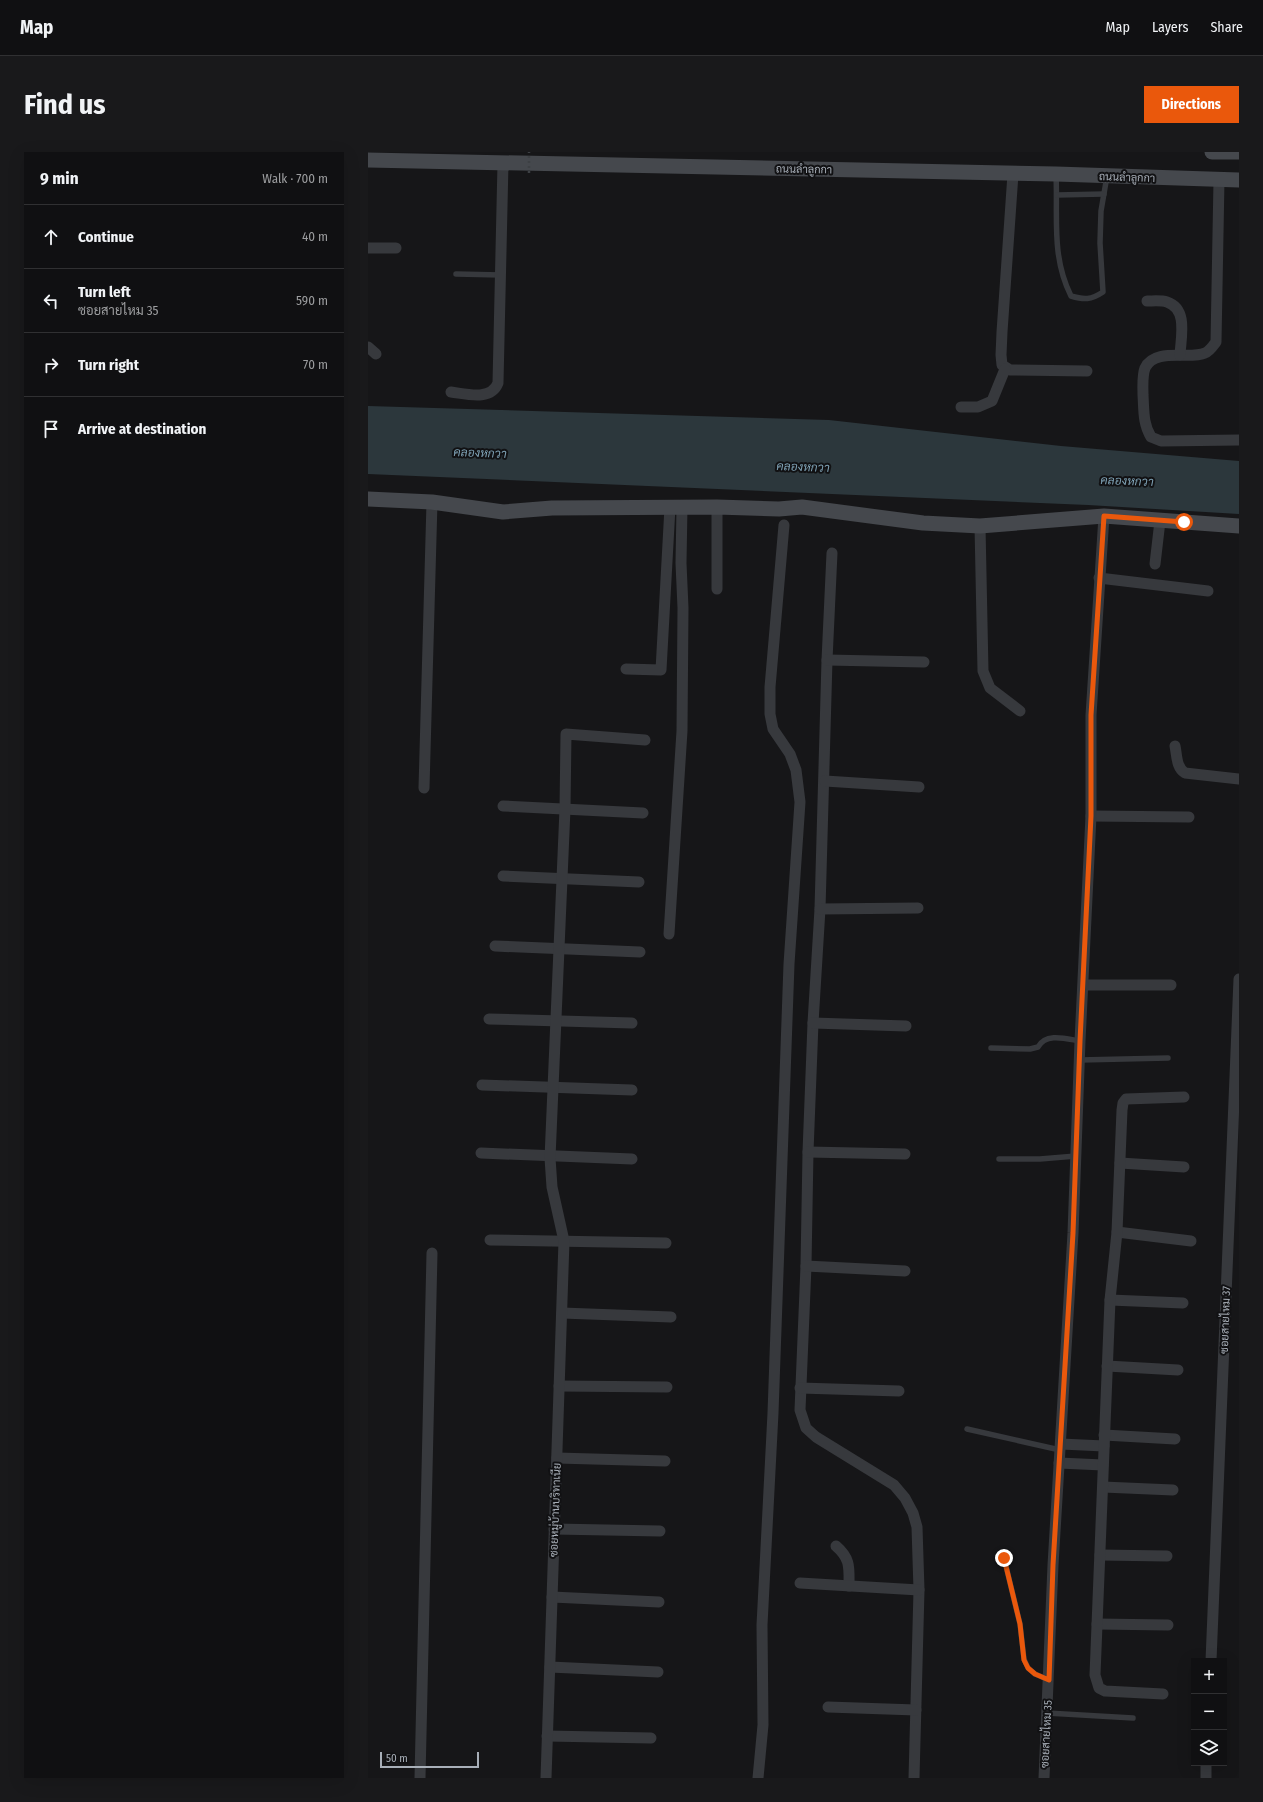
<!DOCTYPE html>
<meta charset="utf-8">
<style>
:root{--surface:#101012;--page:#19191b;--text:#f1f3f6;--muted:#9c9d9f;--line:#303032;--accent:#ea580c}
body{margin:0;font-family:"Fira Sans Condensed",Sarabun,sans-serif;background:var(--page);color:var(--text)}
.controls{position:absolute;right:12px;bottom:12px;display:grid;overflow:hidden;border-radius:0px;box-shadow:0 4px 16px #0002}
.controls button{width:36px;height:36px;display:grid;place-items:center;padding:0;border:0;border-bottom:1px solid var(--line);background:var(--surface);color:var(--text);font:20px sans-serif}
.scale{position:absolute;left:12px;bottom:10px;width:99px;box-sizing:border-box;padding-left:4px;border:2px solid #a8afb8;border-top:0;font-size:11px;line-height:14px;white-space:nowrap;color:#a8afb8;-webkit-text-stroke:3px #111113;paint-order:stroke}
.stop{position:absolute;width:12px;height:12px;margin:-9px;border:3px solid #ea580c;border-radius:50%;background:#fff}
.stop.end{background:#ea580c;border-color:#fff;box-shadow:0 1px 4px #0008}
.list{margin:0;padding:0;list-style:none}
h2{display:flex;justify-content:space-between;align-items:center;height:52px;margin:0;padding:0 16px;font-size:17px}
h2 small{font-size:13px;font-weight:400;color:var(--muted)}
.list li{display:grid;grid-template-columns:26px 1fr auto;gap:12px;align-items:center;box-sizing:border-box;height:64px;padding:0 16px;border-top:1px solid var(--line)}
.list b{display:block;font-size:15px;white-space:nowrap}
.list p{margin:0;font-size:13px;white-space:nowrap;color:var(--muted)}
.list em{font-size:13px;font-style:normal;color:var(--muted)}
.icon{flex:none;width:22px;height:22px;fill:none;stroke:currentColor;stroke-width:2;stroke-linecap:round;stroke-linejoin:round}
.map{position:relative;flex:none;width:871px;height:1626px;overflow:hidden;border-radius:0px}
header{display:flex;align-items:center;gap:24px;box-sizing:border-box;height:56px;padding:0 20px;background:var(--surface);border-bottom:1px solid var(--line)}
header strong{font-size:19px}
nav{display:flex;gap:22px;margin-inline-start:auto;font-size:14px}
.intro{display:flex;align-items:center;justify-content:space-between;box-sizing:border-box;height:96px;padding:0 24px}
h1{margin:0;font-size:28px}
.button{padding:10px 18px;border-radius:0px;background:var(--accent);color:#fff;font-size:14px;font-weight:700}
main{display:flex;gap:24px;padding:0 24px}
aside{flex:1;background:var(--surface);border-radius:0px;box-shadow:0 4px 16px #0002}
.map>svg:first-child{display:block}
</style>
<header>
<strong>Map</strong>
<nav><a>Map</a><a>Layers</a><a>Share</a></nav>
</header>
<div class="intro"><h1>Find us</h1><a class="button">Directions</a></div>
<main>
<aside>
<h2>9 min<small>Walk · 700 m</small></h2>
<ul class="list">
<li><svg class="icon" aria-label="ahead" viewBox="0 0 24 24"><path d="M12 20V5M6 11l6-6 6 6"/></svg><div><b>Continue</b></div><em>40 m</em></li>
<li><svg class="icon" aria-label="left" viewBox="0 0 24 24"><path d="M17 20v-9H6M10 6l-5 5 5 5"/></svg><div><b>Turn left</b><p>ซอยสายไหม 35</p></div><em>590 m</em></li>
<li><svg class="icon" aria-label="right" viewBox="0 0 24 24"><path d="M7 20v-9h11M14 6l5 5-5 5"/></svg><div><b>Turn right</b></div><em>70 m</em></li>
<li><svg class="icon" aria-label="arrive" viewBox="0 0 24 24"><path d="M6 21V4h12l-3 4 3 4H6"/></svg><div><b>Arrive at destination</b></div></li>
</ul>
</aside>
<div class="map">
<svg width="871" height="1626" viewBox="0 0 871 1626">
<rect width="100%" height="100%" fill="#161618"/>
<polygon fill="#2c373c" points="0,254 461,268 693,294 871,309 871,362 720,353 0,322"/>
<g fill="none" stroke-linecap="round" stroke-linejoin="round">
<g stroke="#37393d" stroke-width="5.5">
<path d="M688,22C690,65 683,104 703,144C716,148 723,148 735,140L732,91L733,59L739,24"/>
<polyline points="689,43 736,42"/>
<polyline points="88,122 133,123"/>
<path d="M623,896L662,897L670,895C678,880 699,887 712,889"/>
<polyline points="712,908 800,906"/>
<polyline points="631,1007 672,1007 708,1004"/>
<polyline points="599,1277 692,1298"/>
<polyline points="636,1406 652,1472 656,1507 660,1516 667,1522 681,1528"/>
<polyline points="679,1561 765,1566"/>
</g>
<g stroke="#37393d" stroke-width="11">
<polyline points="645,22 634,180 633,203 634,213 642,218 719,219"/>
<path d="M851,28L848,190C845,194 842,199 837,201C822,208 787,195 777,216C774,224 775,235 775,243C776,259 775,272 783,285L793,289L871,288"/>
<polyline points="0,96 28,96"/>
<path d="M779,149C785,149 793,148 799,150C820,157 813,184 812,203"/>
<polyline points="0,195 8,202"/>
<path d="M83,240C99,242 123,249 130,231L135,11"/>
<polyline points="593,255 610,255 624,249 637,217"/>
<polyline points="612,374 615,519 622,536 652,559"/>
<polyline points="464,401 459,508 452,757 445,871 440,1000 438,1114 432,1258 438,1276 448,1285 526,1333 537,1346 545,1361 549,1375 551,1438 546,1626"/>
<polyline points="787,412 792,369"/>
<polyline points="731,426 840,439"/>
<polyline points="349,437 349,355"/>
<polyline points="459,508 556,510"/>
<polyline points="258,517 293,518 302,355"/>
<path d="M807,594C809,603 808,615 817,621L871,627"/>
<polyline points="457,629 551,635"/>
<polyline points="56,636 64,350"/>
<polyline points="135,654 275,661"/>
<polyline points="723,664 821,665"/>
<polyline points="135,724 271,730"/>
<polyline points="452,757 550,756"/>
<polyline points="301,782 314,579 315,456 313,411 314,355"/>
<polyline points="127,794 272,800"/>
<polyline points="716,833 803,833"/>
<polyline points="121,867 264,871"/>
<polyline points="445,871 538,874"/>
<polyline points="114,933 264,938"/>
<polyline points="440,1000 537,1002"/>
<polyline points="113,1001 264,1007"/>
<polyline points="752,1011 816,1015"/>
<polyline points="749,1080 823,1089"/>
<polyline points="122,1088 298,1091"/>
<polyline points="438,1114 537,1119"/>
<polyline points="742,1148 815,1151"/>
<polyline points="194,1161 303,1165"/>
<polyline points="739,1214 810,1218"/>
<polyline points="191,1234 299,1235"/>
<polyline points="432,1236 531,1239"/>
<polyline points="736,1283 807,1287"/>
<polyline points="693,1292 736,1294"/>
<polyline points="189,1306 297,1309"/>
<polyline points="691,1311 735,1313"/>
<polyline points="735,1335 805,1338"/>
<polyline points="186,1377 292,1379"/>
<path d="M468,1394C483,1407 481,1416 481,1434"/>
<polyline points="732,1403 799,1404"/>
<polyline points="432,1431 551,1438"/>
<polyline points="184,1445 291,1450"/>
<polyline points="729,1472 800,1473"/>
<polyline points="843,1509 871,827"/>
<polyline points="182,1515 290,1520"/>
<polyline points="795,1542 737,1539 731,1536 727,1523 742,1148 749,1080 754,958 755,951 758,947 816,945"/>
<polyline points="460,1555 548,1558"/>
<polyline points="179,1584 283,1586"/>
<polyline points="52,1626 64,1101"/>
<polyline points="178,1626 196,1089 184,1035 182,1006 197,657 198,582 277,588"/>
<polyline points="390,1626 395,1573 394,1473 405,1261 421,812 432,650 428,618 422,602 405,577 402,562 402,535 416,373"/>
<polyline points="676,1626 685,1413 705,1081 712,889 723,664 723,563 736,364"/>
<polyline points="838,1626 838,1611"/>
</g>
<g stroke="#45484d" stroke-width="15">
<polyline points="844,0 871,0"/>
<polyline points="0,8 688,22 871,28"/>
<polyline points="0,347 64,350 135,360 184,356 349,355 411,357 434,355 555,371 612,374 736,364 871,374"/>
</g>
<polyline stroke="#3d4044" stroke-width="2.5" stroke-dasharray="2 3" stroke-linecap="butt" points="161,21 161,0"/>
</g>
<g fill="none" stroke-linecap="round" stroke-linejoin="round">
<polyline stroke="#ea580c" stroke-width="5" points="636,1406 652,1472 656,1508 660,1516 667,1522 681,1528 685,1413 705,1081 712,889 723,664 723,563 736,364 816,370"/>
</g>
<g text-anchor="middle" stroke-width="4" stroke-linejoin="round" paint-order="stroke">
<g font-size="11" fill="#a8afb8" stroke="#111113">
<text transform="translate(436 17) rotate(1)" y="4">ถนนลำลูกกา</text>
<text transform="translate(759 25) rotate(2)" y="4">ถนนลำลูกกา</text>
<text transform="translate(857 1168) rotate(-88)" y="4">ซอยสายไหม 37</text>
<text transform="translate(187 1358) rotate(-88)" y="4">ซอยหมู่บ้านบริทาเนีย</text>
<text transform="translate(678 1582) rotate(-87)" y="4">ซอยสายไหม 35</text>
</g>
<g font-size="12" font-style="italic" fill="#7ea1b4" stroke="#111113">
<text transform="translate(112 301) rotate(2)" y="4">คลองหกวา</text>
<text transform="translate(435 315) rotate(2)" y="4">คลองหกวา</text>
<text transform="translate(759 329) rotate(2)" y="4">คลองหกวา</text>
</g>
</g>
</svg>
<div class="controls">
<button>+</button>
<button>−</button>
<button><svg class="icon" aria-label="layers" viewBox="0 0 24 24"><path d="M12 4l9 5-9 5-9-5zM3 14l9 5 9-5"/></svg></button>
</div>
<div class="scale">50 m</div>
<div class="stop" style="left:816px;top:370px"></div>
<div class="stop end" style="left:636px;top:1406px"></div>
</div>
</main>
